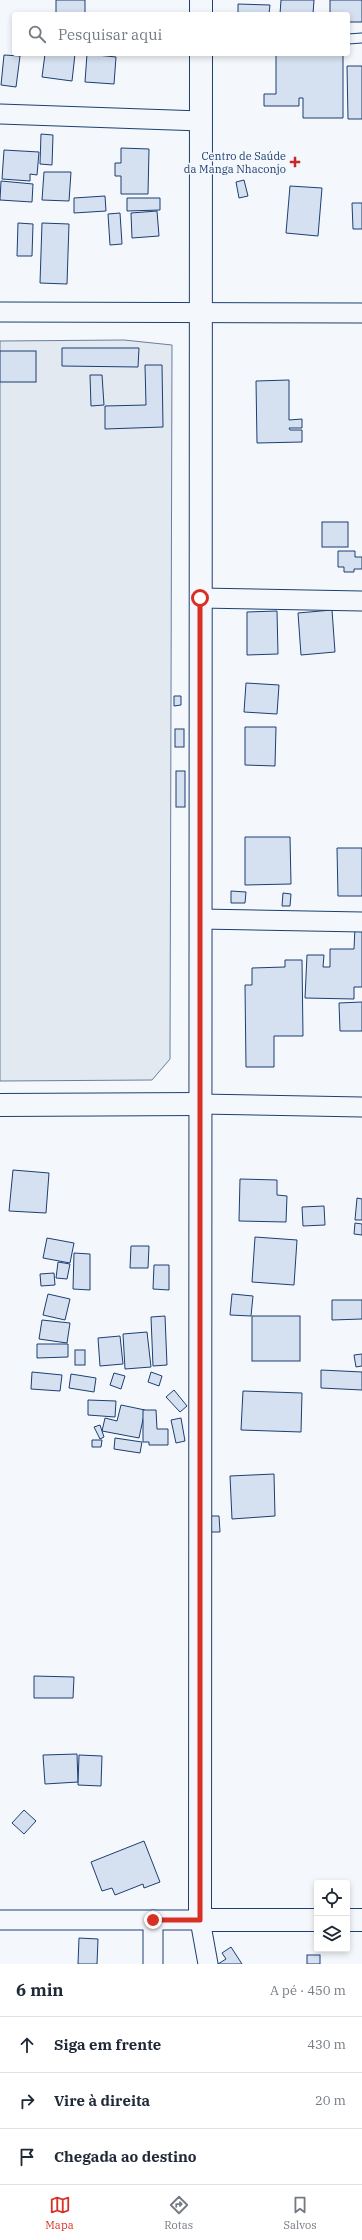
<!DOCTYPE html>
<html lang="pt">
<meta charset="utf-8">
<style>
:root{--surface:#fff;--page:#f6f6f7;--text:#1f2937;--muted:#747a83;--line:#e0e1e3;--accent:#d93025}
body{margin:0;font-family:"IBM Plex Serif",serif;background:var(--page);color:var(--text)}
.controls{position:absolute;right:12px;bottom:12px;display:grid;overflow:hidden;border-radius:4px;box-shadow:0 2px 6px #0003}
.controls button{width:36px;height:36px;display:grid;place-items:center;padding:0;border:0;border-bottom:1px solid var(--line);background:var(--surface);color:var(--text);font:20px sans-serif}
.stop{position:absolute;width:12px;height:12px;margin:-9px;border:3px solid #d93025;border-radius:50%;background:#fff}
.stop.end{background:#d93025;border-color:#fff;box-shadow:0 1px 4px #0008}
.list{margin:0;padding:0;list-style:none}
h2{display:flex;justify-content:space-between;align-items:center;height:52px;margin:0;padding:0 16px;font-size:17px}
h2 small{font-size:13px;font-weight:400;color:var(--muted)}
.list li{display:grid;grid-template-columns:26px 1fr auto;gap:12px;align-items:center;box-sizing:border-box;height:56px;padding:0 16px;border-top:1px solid var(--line)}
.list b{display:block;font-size:15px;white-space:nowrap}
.list em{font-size:13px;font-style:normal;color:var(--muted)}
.icon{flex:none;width:22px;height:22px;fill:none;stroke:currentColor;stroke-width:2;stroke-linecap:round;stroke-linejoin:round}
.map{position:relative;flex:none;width:362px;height:1964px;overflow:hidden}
.search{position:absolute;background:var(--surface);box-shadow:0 2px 6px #0003;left:12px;right:12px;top:12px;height:44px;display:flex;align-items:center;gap:10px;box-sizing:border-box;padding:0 14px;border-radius:4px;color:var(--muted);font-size:15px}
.sheet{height:220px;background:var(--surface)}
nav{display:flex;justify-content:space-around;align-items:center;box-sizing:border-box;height:56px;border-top:1px solid var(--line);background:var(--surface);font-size:11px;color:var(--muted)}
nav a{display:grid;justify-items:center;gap:2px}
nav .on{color:var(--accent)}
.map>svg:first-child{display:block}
</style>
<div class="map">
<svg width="362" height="1964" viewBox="0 0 362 1964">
<rect width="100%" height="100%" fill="#f4f7fb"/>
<polygon fill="#e3e9f0" stroke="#687fa3" points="124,340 172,345 170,1059 152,1080 0,1081 0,341"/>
<g fill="#d5e0f0" stroke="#1d3f73">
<rect x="56" y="0" width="29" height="14"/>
<polygon points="281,0 314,0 313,14 280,14"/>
<polygon points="330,0 362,0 362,22 348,22 348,14 330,14"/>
<polygon points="238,4 270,5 269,14 238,14"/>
<polygon points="45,54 75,54 72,81 42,77"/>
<polygon points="87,54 116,57 114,84 85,82"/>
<polygon points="276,54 343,54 343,118 303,118 303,98 299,98 299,106 264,106 264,94 276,94"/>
<polygon points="4,55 20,56 16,87 1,85"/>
<polygon points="347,66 362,66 362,119 348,119"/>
<polygon points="41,134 53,135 52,165 40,164"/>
<polygon points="121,148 149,149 148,194 121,194 121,176 115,176 115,163 121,163"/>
<polygon points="4,150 39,152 37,175 30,174 30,181 2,179"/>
<polygon points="44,172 71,172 69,201 42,200"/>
<polygon points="244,180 248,196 239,198 236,182"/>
<polygon points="1,181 33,184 32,202 0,200"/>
<polygon points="290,186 322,188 318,236 286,233"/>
<polygon points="105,196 106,211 74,213 74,198"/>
<polygon points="127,198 160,198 160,210 127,211"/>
<polygon points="352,203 362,203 362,229 353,229"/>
<polygon points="157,211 159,236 132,238 131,213"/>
<polygon points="120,213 122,244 110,245 108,214"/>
<polygon points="18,223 33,224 32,256 17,256"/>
<polygon points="42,223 69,224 67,284 40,283"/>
<polygon points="62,348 139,348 138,367 62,366"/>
<rect x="0" y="351" width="36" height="31"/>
<polygon points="145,365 162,365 163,427 105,429 105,406 146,405"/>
<polygon points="90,375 102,375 104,405 91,406"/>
<polygon points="289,380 289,420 302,419 302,428 289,428 290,430 302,430 302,442 257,443 256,381"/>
<rect x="322" y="522" width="26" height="25"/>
<polygon points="338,551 355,551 355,557 362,557 362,569 354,569 354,572 344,572 344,567 338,567"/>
<polygon points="332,610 335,652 301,655 298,613"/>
<polygon points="277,611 278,654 247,655 247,612"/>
<polygon points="246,683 279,685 277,714 244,712"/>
<polygon points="174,696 181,696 181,705 174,706"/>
<polygon points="245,727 276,727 275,766 245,765"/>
<rect x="175" y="729" width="9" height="18"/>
<rect x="176" y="771" width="9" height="36"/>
<polygon points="245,837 290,837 291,884 245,885"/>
<polygon points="337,848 362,848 362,896 338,896"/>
<polygon points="231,891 246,892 245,903 231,903"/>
<polygon points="283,893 291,894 290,906 282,906"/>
<polygon points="355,927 362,927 362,987 354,987 354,999 305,998 307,955 324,955 323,967 330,967 330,949 354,949"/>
<polygon points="285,960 302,960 303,1036 274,1036 274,1067 246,1067 245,985 252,985 252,968 285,967"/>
<polygon points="362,1002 362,1031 340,1031 339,1003"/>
<polygon points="13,1170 49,1173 46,1213 9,1211"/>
<polygon points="240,1179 277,1180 277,1195 287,1196 286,1222 239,1221"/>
<polygon points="357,1198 362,1199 362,1220 355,1220"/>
<polygon points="324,1206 325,1225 303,1226 302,1207"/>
<polygon points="355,1223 362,1224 362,1235 354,1234"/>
<polygon points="255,1237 297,1240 294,1285 252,1282"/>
<polygon points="47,1238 74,1243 70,1263 43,1258"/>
<polygon points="131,1246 149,1246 148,1268 130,1268"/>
<polygon points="74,1253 90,1254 90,1290 73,1289"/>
<polygon points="58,1262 70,1264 67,1279 56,1278"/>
<polygon points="154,1265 169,1265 169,1290 153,1289"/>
<polygon points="54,1273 55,1285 41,1286 40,1274"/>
<polygon points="48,1294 70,1299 65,1320 43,1315"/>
<polygon points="232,1294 253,1296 251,1316 230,1315"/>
<polygon points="332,1300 362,1300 362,1319 332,1320"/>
<polygon points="165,1316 167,1365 153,1366 151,1317"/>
<rect x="252" y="1316" width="48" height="45"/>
<polygon points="42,1320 70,1323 67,1343 39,1339"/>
<polygon points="147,1332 151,1367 125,1369 123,1334"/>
<polygon points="120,1336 123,1364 100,1366 98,1338"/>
<polygon points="37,1344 68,1344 68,1357 37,1358"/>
<rect x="75" y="1350" width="10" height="15"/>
<polygon points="362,1354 362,1366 356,1367 354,1355"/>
<polygon points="321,1370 362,1372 362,1390 321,1388"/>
<polygon points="32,1372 62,1375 60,1391 31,1389"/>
<polygon points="151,1372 162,1376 159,1386 148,1382"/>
<polygon points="114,1373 125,1376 121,1389 110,1385"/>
<polygon points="71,1374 96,1378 94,1392 69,1388"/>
<polygon points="174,1390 187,1406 180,1412 166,1397"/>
<polygon points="243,1391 302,1393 301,1432 241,1430"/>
<polygon points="88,1400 116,1401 115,1417 88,1415"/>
<polygon points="121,1405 145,1410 139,1438 102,1431 105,1418 117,1421"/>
<polygon points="143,1410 156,1410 157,1429 168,1429 168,1445 149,1445 149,1442 143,1442"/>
<polygon points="181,1418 185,1441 176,1443 171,1420"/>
<polygon points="100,1425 104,1437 100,1439 94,1427"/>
<polygon points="115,1438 142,1442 140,1453 114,1449"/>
<polygon points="92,1440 102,1440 101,1447 92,1447"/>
<polygon points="274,1474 275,1516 232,1519 230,1476"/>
<polygon points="209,1516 219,1516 220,1532 209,1532"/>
<polygon points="34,1676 74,1677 73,1698 34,1698"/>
<polygon points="77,1754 78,1782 45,1784 43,1755"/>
<polygon points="79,1755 102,1756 101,1786 78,1785"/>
<polygon points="24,1810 36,1821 24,1834 12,1823"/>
<polygon points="144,1841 160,1882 144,1888 143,1884 115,1895 112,1888 102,1891 91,1862"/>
<polygon points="79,1938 98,1939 97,1964 78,1964"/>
<polygon points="231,1947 242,1964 218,1964 226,1959 222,1953"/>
<rect x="307" y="1955" width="13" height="9"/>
</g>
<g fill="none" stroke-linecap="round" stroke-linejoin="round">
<g stroke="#1d3f73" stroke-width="11">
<polyline id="lane" points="348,39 362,38"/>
</g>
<g stroke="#1d3f73" stroke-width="21">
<g id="street">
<polyline points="0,114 201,121"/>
<polyline points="0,312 362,313"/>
<polyline points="200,598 362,601"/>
<polyline points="200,919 362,922"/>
<polyline points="200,1104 362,1107"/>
<polyline points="0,1920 200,1920 208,1964"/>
<polyline points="153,1964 153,1920"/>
</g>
</g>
<g stroke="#1d3f73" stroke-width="24">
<g id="secondary">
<polyline points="201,0 201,14"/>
<polyline points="201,54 200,1920 317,1920"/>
<polyline points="0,1105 200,1104"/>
<polyline points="347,1920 362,1920"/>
</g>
</g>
<use href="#lane" stroke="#f4f7fb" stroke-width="9"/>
<use href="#street" stroke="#f4f7fb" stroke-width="19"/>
<use href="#secondary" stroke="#f4f7fb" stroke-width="22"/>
</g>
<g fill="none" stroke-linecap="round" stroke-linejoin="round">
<polyline stroke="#d93025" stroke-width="5" points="153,1920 200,1920 200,598"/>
</g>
<path fill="#c62828" stroke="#f4f7fb" stroke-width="1.5" d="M293 156h4v4h4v4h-4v4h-4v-4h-4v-4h4z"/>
<g text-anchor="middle" stroke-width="3" stroke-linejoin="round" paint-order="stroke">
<g font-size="11" fill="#1d3f73" stroke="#f4f7fb" text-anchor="end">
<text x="286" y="160">Centro de Saúde<tspan x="286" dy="13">da Manga Nhaconjo</tspan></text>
</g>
</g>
</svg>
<div class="controls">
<button><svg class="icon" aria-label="locate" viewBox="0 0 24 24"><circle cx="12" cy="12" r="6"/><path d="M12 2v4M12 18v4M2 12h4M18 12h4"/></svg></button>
<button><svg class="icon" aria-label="layers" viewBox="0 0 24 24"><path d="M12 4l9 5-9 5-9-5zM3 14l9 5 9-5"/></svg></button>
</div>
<div class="stop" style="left:200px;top:598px"></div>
<div class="stop end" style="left:153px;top:1920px"></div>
<div class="search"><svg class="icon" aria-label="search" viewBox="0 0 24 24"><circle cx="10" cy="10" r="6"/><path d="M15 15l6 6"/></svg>Pesquisar aqui</div>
</div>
<section class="sheet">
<h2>6 min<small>A pé · 450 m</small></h2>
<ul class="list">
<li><svg class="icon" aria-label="ahead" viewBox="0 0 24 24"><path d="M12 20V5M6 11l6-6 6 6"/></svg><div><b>Siga em frente</b></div><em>430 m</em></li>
<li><svg class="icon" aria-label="right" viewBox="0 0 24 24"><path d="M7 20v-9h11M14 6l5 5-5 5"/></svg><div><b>Vire à direita</b></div><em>20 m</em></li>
<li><svg class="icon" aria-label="arrive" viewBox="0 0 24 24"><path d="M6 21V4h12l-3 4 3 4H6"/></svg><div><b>Chegada ao destino</b></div></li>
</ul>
</section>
<nav>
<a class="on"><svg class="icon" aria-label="map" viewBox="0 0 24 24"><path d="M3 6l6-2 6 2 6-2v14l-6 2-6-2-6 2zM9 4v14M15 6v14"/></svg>Mapa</a>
<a><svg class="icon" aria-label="directions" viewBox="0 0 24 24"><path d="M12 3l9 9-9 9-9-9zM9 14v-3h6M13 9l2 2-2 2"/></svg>Rotas</a>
<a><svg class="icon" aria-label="saved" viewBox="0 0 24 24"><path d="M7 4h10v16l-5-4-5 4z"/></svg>Salvos</a>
</nav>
